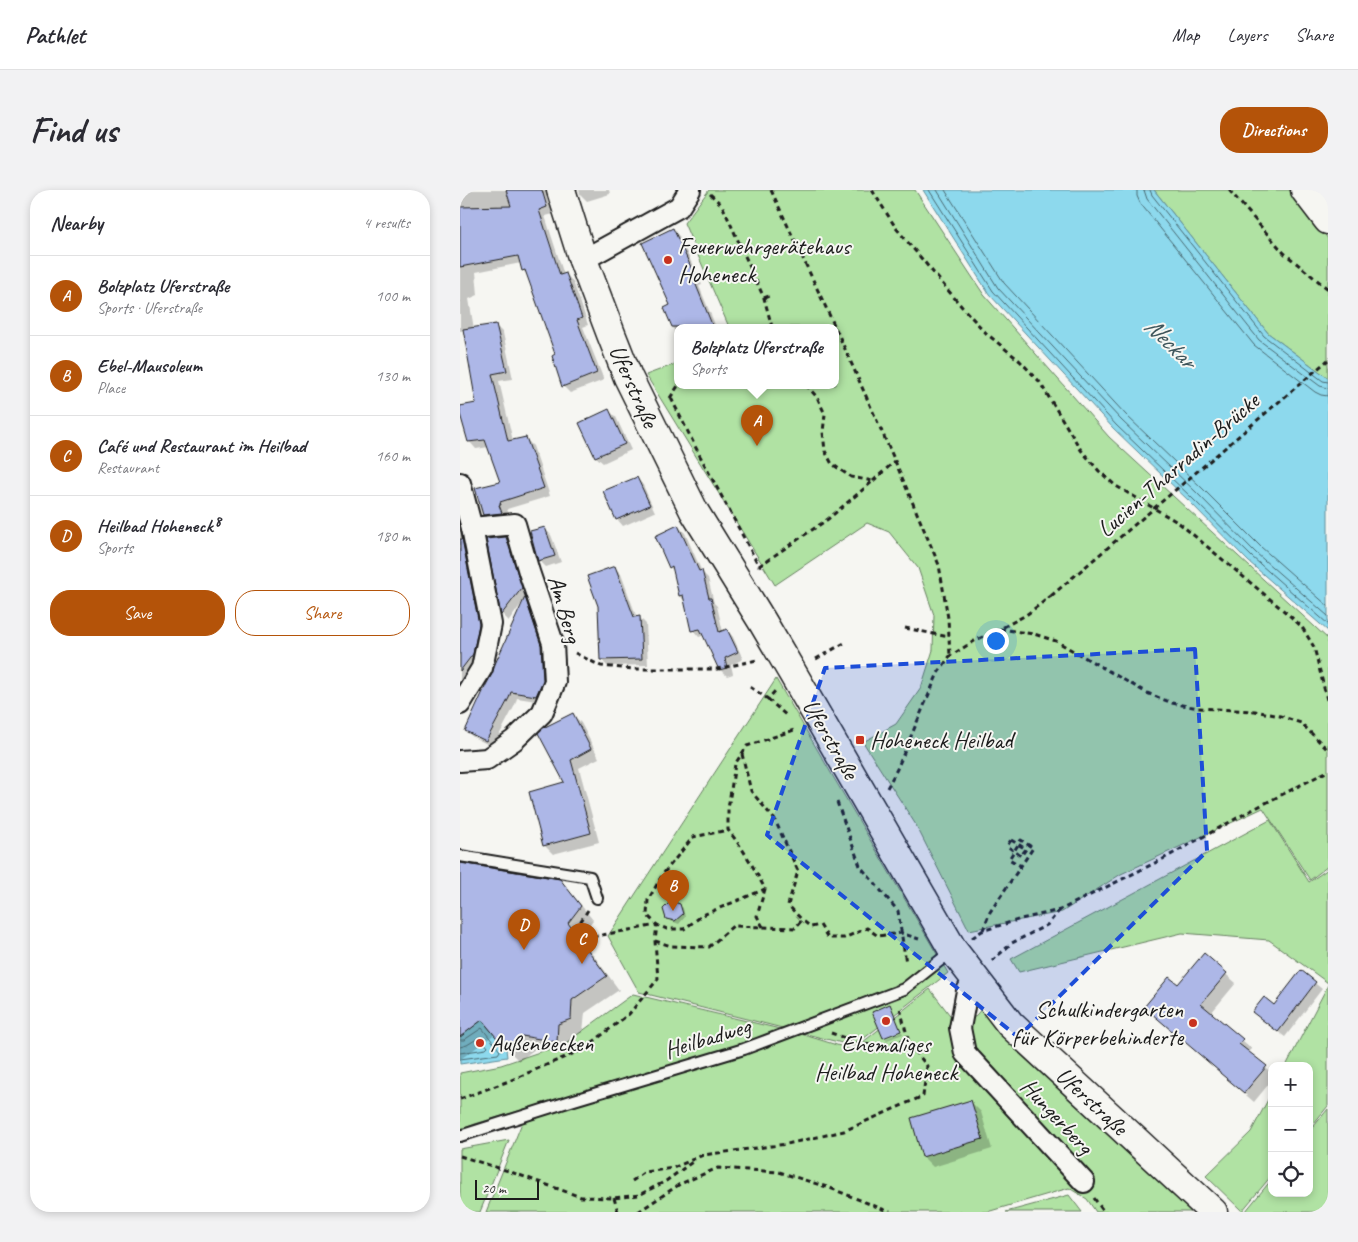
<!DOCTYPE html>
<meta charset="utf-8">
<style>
:root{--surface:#fff;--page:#f2f2f3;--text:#2b2b33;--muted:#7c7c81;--line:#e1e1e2;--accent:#b45309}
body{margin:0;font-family:Caveat,sans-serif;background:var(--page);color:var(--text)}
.controls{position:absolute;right:15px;bottom:15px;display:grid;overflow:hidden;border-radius:10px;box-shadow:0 2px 8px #0003}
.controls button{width:45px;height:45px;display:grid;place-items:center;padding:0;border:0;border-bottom:1px solid var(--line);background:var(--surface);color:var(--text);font:25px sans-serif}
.scale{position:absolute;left:15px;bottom:12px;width:64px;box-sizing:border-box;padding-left:5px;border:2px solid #1c1c1c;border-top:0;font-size:14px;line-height:18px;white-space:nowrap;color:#1c1c1c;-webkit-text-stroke:4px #f6f6f2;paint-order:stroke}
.you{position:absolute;left:535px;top:450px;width:18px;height:18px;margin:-12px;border:4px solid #fff;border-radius:50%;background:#1a73e8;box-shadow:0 0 0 8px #1a73e833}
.badge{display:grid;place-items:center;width:32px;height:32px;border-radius:50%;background:var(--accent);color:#fff;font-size:16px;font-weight:700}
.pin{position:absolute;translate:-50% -41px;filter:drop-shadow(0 1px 2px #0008)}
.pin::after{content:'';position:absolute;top:26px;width:18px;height:15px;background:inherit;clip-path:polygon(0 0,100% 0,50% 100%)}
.popup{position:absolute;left:214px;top:134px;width:165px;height:65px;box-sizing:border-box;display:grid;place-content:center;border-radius:10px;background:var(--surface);filter:drop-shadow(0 1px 4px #0005);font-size:16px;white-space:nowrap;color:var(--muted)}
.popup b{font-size:19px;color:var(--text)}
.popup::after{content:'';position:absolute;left:50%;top:100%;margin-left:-10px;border:10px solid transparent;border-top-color:var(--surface)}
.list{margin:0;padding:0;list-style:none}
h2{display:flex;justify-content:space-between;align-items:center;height:65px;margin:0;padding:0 20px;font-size:21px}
h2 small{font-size:16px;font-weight:400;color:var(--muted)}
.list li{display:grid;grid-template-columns:32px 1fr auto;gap:15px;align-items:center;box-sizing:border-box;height:80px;padding:0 20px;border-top:1px solid var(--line)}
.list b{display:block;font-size:19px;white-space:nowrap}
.list p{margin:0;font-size:16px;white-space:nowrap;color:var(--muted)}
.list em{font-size:16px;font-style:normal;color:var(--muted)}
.actions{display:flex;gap:10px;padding:15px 20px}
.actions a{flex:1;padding:11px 0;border:1px solid var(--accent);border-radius:20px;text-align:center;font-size:18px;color:var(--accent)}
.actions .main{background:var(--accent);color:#fff}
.icon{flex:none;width:28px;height:28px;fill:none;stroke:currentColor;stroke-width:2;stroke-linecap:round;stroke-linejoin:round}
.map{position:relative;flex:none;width:868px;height:1022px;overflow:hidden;border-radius:20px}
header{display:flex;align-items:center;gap:30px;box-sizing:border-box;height:70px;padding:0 25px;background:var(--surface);border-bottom:1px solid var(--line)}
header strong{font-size:24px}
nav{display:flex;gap:28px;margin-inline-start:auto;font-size:18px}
.intro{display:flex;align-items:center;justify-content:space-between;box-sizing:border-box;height:120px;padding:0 30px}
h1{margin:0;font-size:35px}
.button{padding:12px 22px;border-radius:20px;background:var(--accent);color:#fff;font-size:18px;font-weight:700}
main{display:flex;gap:30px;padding:0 30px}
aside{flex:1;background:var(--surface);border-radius:20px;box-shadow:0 2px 8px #0003}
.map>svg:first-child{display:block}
</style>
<header>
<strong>Pathlet</strong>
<nav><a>Map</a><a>Layers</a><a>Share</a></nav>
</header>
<div class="intro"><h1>Find us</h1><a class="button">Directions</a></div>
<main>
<aside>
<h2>Nearby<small>4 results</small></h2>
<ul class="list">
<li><span class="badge">A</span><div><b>Bolzplatz Uferstraße</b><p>Sports · Uferstraße</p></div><em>100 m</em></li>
<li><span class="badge">B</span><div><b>Ebel-Mausoleum</b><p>Place</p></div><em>130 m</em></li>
<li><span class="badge">C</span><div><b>Café und Restaurant im Heilbad</b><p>Restaurant</p></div><em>160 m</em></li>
<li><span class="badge">D</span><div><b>Heilbad Hoheneck⁸</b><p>Sports</p></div><em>180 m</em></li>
</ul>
<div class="actions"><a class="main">Save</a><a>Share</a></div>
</aside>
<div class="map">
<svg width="868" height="1022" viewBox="0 0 868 1022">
<rect width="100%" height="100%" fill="#f6f6f2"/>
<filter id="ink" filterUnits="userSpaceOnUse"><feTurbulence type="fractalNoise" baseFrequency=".02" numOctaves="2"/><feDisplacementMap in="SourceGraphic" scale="10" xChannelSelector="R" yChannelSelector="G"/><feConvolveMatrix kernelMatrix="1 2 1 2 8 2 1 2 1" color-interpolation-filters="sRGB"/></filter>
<g filter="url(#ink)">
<g fill="#b0e2a3" stroke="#667f60">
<polygon points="249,0 455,0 524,105 649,247 868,449 868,676 850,690 803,618 661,684 602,722 509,740 456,635 403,552 436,534 461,498 473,460 474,425 458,378 429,342 407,333 315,395 186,185 218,173 218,195 376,195 376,137 269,137 224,33"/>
<polygon points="694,0 833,0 868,49 868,188 808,143"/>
<polygon points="316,489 488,783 394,856 179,802 148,746"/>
<polygon points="810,630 849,692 868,679 868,793 809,750 722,743 559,782 551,769"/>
<polygon points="868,795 868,916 849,939 849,876 826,876"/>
<polygon points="470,799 502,841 532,807 740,1022 636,1022 627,1009 609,998 527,1022 26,1022 68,918 15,934 0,940 0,883 41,875 106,853 173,804 341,844 393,860"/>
<polygon points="812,902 812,985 782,1021 746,986 791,942"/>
<polygon points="868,919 868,1022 785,1022 812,989 812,1003 849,1003 849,942"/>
<polygon points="49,950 20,1022 0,1022 0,959"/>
<polygon points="609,1005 622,1022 546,1022"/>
</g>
<g fill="#8dd9ed" stroke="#608d99">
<polygon points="463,0 694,0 808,143 868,188 868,441 788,371 729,311 653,238 529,104"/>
<polygon points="22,830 46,859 47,867 0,874 0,847"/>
</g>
<g fill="#0003">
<polygon points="0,0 87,0 94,24 85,26 104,85 106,84 113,92 120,111 128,135 123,137 144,190 110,203 103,196 97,165 68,86 63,80 61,73 16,82 18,105 9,109 14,139 35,135 43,143 53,189 39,191 53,251 66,249 73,256 90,306 47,319 48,322 46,323 49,330 30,332 22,325 15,299 42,293 29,257 16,259 9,251 0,220 0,218 17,214 5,140 0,141"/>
<polygon points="119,0 149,0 150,4 127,11 120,4"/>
<polygon points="213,40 219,46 242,95 239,96 256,137 218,137 218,150 205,118 212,116"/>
<polygon points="149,221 156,227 171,260 143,273 136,267 121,234"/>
<polygon points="177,288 183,295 195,322 163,336 157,329"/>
<polygon points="0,323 25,442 19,471 0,497"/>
<polygon points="218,336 225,343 242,382 248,388 254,413 257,416 263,442 267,440 273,447 283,469 271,475 273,484 267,486 260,480 245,445 239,447 233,440 226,412 220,406 215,382 210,377"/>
<polygon points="84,338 91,345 101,372 86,377 79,370"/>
<polygon points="46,348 53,355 68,405 65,409 71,415 87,463 89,496 83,512 57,508 55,515 33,557 13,547 6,541 33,484 64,410 49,431 43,425 28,350"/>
<polygon points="154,377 161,384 177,428 180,428 186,434 188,475 147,476 141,469"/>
<polygon points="113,525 121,533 139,568 119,578 139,652 93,664 84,655 105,593"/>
<polygon points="0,674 99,690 112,704 133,730 120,747 159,800 125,823 123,842 111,847 110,864 75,859 59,871 46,858 35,844 2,868 0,868"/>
<polygon points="219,715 223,718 225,727 219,734 211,731 208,728"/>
<polygon points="744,765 776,793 751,823 782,850 792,859 788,863 812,883 812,890 794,912 685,817 718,796"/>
<polygon points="841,782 862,799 825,847 801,829 794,822 814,816"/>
<polygon points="442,842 443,844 427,850 425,849"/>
<polygon points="511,912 521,922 532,959 473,977 463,967 452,929"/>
</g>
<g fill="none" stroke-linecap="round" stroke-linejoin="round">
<g stroke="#496870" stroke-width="1">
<polyline points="469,0 533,101 656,235 732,308 792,367 868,434"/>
<polyline points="477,0 538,98 661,230 737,303 796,363 868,426"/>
<polyline points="485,0 544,93 666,225 742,298 801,357 868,416"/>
<polyline points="677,0 677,6 680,13 794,155 855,202 861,205 868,206"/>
<polyline points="684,0 687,9 799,150 860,196 868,198"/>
<polyline points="690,0 692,5 804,146 863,191 868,192"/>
<polyline points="0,850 4,850 22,838 40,861 38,864 0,869"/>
<polyline points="0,857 7,855 20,847 28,857 26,859 0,863"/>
</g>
</g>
<g fill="#adb7e7" stroke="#1c1c1c">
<polygon points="46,0 82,0 87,17 79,20 100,85 106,83 122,128 117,130 137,183 102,197 92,166 95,164 65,80 62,81 58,66 0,77 0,17 51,16"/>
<polygon points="213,38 236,88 234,90 253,137 212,137 204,118 210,115 182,53"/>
<polygon points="36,134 47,181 32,184 48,251 66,247 84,298 40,312 41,315 39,315 42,323 23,325 15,298 40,292 25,250 8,252 0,224 0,216 16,213 3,139"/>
<polygon points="149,219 165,254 135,267 119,233"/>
<polygon points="177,287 190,315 156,330 143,301"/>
<polygon points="218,335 239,381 242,380 249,408 251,408 259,442 267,439 278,462 265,468 267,478 259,480 240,439 231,441 223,405 219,406 212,376 209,378 195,346"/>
<polygon points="85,337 95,366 78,371 70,341"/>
<polygon points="46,347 62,398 41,425 26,349"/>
<polygon points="0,349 2,349 19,434 13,464 0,481"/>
<polygon points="155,376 174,427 180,426 182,469 140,470 138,416 127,386"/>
<polygon points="65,407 81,455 83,490 76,506 51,502 49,508 26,551 5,541 26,495 32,484 35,474"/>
<polygon points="113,523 131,559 111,570 131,643 83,656 69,602 104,592 78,543 83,538"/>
<polygon points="0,673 100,689 121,716 108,733 147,786 112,810 111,829 98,834 97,852 62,846 46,859 22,830 0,847"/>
<polygon points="211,711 220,714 223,724 215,731 206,729 203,719"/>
<polygon points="744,763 767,783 741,814 783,849 779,854 807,876 784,903 760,883 760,882 684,817 709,787 718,794"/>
<polygon points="841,780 856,792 818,842 792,822 804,807 814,815"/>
<polygon points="430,814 441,841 423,848 412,822"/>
<polygon points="511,910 523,949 462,967 451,928"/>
</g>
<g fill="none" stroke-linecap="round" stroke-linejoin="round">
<g stroke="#1c1c1c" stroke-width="14">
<g id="lane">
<polyline points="0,666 130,687 137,708"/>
<polyline points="0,946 114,910 284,859 444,799 492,761"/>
</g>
</g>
<g stroke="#1c1c1c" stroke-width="24">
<g id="street">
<polyline points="123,70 219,17 230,0"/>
<polyline points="0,293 12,338 31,434 22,478 0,514"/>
<polyline points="0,571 27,569 54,550 82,523 95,492 93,453 69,382 55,334 12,338"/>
<polyline points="514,789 507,801 500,838 505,863 624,992"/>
</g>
</g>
<g stroke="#1c1c1c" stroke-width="31">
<g id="secondary">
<polyline points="101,0 123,70 151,144 168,187 234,321 302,431 332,482 493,760 550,834 753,1022"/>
<polyline points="845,0 868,30"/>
</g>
</g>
<g stroke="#1c1c1c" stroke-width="3" stroke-dasharray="5 4" stroke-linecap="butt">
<polyline points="311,0 375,137"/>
<polyline points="412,0 436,38 502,117 527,144 560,171 579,191 621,260 639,281 656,296 719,333 829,425 842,437 854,457 868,514"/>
<polyline points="769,0 824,63 868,99"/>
<polyline points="250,4 262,15 304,108 312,137"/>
<polyline points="304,108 311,105"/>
<polyline points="376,139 435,271 479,375 488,428 490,466"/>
<polyline points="210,208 218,196 233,195"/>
<polyline points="211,208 240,266 299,376"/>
<polyline points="413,291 435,271"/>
<polyline points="299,376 368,329 413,291 391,287 372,274 365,261 363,242 365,224 357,207 346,195"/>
<polyline points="445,438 489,447"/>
<polyline points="540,439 574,444 596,451 687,503 712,513 738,518 795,521 820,526 841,533 868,560"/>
<polyline points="115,463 141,476 173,479 257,479 297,470"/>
<polyline points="356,469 386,452"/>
<polyline points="290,497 308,509 315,501"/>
<polyline points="308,509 328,527"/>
<polyline points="282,564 291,601 315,630 338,681 328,715 342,730"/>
<polyline points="427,598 437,579 478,483 490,466 516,450 540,439 566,425 591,406"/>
<polyline points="377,612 400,676 438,721 446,773"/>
<polygon points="551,650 566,659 561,666 547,656"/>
<polyline points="128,720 119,734 131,747 197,735 207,739 224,739 243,725 305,699"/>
<path d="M303,737L297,726L305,699C294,678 283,658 268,640V619L275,574L287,556L337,539"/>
<polyline points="523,740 530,722 573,658 561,650 549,669 561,676"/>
<polyline points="512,748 522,741 561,729 600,720 703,669 788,622 868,581"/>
<polyline points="195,751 211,756 249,757 273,736 335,738 342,730 351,737 360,735 368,748 384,748 407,738 418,746 441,743 459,749"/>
<polyline points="532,771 552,753 587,735 600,720"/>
<polyline points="371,843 393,851 419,856 448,849"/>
<polyline points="0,909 49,891 124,859 169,824 198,789 195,751 197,735 187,725 188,710 203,684 233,647 268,640"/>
<polyline points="0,966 48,981 121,1007 154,1008 179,1005 206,991 235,970"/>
<polyline points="172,991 185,982 213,978 243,965 327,954 384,941 463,906 467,876 449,853 440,818"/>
<polyline points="154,1008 158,1022"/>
<polyline points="634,1008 644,1022"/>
<polyline points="178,1022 220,994 258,978 319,982 370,998 430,1022"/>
</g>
<use href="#lane" stroke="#f6f6f2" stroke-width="10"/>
<use href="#street" stroke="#f6f6f2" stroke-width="20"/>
<use href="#secondary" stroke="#f6f6f2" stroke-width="28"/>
<polyline stroke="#1c1c1c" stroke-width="3" stroke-dasharray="5 4" stroke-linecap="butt" points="591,406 868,170"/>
</g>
</g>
<path fill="#1d4ed8" fill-opacity="0.2" stroke="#1d4ed8" stroke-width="4" stroke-dasharray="10 6" stroke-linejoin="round" d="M735,459L747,661L558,847L307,645L365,478Z"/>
<g fill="#c8321e" stroke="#f6f6f2" stroke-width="2">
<circle cx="208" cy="70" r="5"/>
<rect x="395" y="545" width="10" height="10" rx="2.5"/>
<circle cx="426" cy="831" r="5"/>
<circle cx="733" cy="833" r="5"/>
<circle cx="20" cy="853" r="5"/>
</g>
<g text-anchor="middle" stroke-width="4" stroke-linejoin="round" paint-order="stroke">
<g font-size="24" fill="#1c1c1c" stroke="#f6f6f2" text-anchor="start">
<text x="218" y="64">Feuerwehrgerätehaus<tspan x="218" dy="28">Hoheneck</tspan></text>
<text x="410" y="558">Hoheneck Heilbad</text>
<text x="723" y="827" text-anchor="end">Schulkindergarten<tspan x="723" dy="28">für Körperbehinderte</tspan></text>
<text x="30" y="861">Außenbecken</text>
<text x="426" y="862" text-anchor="middle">Ehemaliges<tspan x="426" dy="28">Heilbad Hoheneck</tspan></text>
</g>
<g font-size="24" fill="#1c1c1c" stroke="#f6f6f2">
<text transform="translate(174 196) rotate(66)" y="8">Uferstraße</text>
<text transform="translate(718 275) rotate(-41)" y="8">Lucien-Tharradin-Brücke</text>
<text transform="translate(105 419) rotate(74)" y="8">Am Berg</text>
<text transform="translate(371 549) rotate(60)" y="8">Uferstraße</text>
<text transform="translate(247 848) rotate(-17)" y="8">Heilbadweg</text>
<text transform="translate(632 911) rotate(43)" y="8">Uferstraße</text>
<text transform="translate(597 926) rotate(47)" y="8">Hungerberg</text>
</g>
<g font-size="25" font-style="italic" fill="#3e555b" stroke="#f6f6f2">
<text transform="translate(711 152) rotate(45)" y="9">Neckar</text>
</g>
</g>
</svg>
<div class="controls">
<button>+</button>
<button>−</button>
<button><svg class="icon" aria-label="locate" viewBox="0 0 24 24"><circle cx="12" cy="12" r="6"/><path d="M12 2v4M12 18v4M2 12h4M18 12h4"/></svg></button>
</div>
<div class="scale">20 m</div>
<div class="you"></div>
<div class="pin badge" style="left:297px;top:256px">A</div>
<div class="popup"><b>Bolzplatz Uferstraße</b>Sports</div>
<div class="pin badge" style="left:213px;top:721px">B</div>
<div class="pin badge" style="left:122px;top:774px">C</div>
<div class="pin badge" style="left:64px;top:760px">D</div>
</div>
</main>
